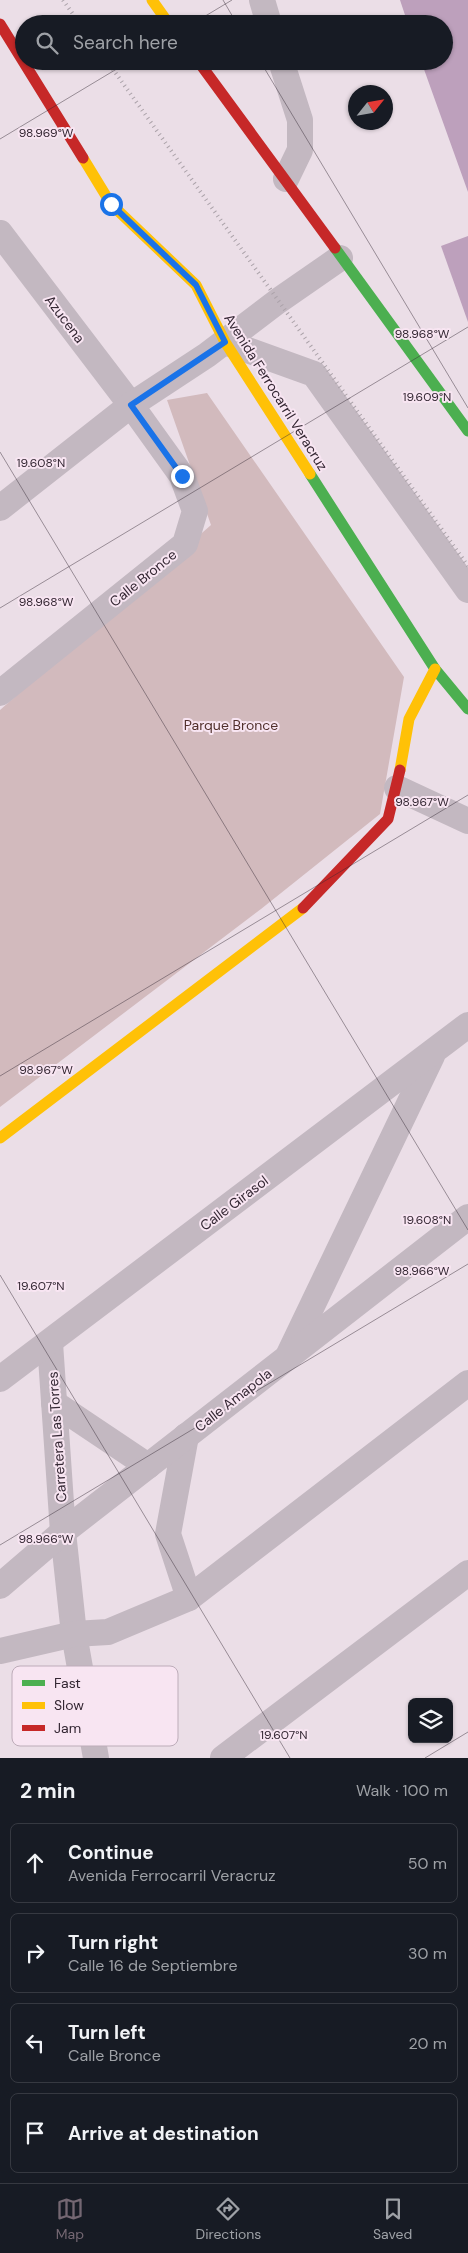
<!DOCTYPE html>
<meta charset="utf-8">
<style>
:root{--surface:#171b24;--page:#20242c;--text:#f1f3f6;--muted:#9ea1a6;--line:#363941;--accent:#746772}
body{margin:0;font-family:"DM Sans",sans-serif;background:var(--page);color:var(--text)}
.controls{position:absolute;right:15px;bottom:15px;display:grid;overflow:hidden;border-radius:8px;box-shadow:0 1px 4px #0004}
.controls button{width:45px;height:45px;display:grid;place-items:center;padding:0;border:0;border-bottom:1px solid var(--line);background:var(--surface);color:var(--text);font:25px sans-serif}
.compass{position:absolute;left:348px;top:85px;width:45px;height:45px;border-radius:50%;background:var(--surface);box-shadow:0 1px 4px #0004;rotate:59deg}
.stop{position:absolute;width:15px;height:15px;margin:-11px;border:4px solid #1a73e8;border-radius:50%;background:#fff}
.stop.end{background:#1a73e8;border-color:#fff;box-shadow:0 1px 5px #0008}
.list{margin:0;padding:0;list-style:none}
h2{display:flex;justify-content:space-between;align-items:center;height:65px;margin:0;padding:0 20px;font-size:21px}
h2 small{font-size:16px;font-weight:400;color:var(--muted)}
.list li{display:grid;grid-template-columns:32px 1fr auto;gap:15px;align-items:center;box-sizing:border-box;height:80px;margin:0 10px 10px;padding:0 10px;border:1px solid var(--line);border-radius:8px}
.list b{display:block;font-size:19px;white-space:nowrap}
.list p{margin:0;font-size:16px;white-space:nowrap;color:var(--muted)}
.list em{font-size:16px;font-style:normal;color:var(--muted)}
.icon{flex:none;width:28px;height:28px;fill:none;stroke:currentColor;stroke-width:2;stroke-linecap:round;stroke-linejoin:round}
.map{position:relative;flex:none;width:468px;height:1758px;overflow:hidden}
.search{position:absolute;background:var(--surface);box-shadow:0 1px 4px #0004;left:15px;right:15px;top:15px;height:55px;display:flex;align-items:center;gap:12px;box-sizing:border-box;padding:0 18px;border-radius:28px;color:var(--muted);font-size:19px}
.sheet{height:425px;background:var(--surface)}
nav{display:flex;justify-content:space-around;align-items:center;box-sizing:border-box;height:70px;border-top:1px solid var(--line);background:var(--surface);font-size:14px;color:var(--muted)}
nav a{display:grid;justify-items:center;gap:2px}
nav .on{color:var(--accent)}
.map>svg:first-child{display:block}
</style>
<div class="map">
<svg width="468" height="1758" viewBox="0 0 468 1758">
<rect width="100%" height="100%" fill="#ebdee7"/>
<polygon fill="#d2babd" points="207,393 404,677 380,814 261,909 0,1107 0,710 211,525 167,400"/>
<g fill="#bda0bc">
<polygon points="400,0 468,0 468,192 421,61 444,61 444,24 408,24"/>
<polygon points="468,236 468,322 441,246"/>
</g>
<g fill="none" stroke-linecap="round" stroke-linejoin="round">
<g stroke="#c3b8c1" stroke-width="26">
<polyline points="262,0 269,24"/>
<polyline points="281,61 300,120 300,150 286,179"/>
<polyline points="0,233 131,405 182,476 195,511 185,544 0,693"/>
<polyline points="225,342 314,374 468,590"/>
<polyline points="0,508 131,405 207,355 278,301 340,258"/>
<polyline points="397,788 468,821"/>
<polyline points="50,1343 63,1532 74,1634 96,1758"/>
<polyline points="289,1354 432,1056"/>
<polyline points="0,1379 468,1025"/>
<polyline points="54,1403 148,1466"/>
<polyline points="186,1436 168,1534 189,1598"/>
<polyline points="0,1586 63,1532 468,1217"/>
<polyline points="0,1651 74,1634 108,1632 189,1598 468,1383"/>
<polyline points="223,1758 468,1573"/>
</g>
<g stroke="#4caf50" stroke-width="11">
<polyline points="335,248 468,431"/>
<polyline points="310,474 435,669 468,709"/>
</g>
<g stroke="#ffc107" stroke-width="11">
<polyline points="152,0 169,24"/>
<polyline points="83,158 111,204 196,285 225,342 310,474"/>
<polyline points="400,770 409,719 435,669"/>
<polyline points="0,1138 303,908"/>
</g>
<g stroke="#c62828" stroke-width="11">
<polyline points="0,24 83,158"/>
<polyline points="198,61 335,248"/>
<polyline points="303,908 388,819 400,770"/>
</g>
<g stroke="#aba2a9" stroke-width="4" stroke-dasharray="1 4" stroke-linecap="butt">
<polyline points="63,0 80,24"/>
<polyline points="107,61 468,566"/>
</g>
</g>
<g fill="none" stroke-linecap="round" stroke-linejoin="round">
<polyline stroke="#1a73e8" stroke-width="6" points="111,204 196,285 225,342 131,405 182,476"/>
</g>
<path fill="none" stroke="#342733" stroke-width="1" stroke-opacity="0.45" d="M223,0L237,24M192,24L232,0M260,61L468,408M0,139L130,61M0,452L468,1230M0,608L468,327M0,1076L468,795M0,1275L290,1758M0,1545L468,1264M425,1758L468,1732"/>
<g text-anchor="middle" stroke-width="4" stroke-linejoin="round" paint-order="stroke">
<g font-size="14" fill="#342733" stroke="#f8e5f2">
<text transform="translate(65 319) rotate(53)" y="5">Azucena</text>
<text transform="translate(276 392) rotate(58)" y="5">Avenida Ferrocarril Veracruz</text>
<text transform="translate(143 578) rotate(-39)" y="5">Calle Bronce</text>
<text transform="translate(234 1203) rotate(-37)" y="5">Calle Girasol</text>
<text transform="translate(233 1400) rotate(-38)" y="5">Calle Amapola</text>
<text transform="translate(57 1437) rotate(-94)" y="5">Carretera Las Torres</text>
</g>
<g font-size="14" fill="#51302c" stroke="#f8e5f2">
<text x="231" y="730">Parque Bronce</text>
</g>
</g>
<rect x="12" y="1666" width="166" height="80" rx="8" fill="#f8e5f2" stroke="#bdacb9" stroke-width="1"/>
<rect x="22" y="1680" width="23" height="6" fill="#4caf50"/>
<rect x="22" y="1702" width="23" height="7" fill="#ffc107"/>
<rect x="22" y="1725" width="23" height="6" fill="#c62828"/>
<g font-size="14" fill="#342733">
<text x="54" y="1688">Fast</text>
<text x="54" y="1710">Slow</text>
<text x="54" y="1733">Jam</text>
</g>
<g font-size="12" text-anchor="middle" fill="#342733" stroke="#f8e5f2" stroke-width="4" stroke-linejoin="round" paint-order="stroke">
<text x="46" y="137">98.969°W</text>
<text x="422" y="338">98.968°W</text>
<text x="427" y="401">19.609°N</text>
<text x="41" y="467">19.608°N</text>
<text x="46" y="606">98.968°W</text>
<text x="422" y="806">98.967°W</text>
<text x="46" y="1074">98.967°W</text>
<text x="427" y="1224">19.608°N</text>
<text x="422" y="1275">98.966°W</text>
<text x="41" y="1290">19.607°N</text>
<text x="46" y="1543">98.966°W</text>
<text x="284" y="1739">19.607°N</text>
</g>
</svg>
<div class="controls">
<button><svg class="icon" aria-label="layers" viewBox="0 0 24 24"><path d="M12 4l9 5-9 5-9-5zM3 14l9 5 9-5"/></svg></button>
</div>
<svg class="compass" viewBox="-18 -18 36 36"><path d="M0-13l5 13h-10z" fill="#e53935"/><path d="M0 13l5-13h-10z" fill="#9ea1a6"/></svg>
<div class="stop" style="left:111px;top:204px"></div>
<div class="stop end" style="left:182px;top:476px"></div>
<div class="search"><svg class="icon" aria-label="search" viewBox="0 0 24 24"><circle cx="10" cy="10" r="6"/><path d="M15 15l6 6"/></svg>Search here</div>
</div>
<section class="sheet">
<h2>2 min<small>Walk · 100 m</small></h2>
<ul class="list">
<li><svg class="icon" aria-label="ahead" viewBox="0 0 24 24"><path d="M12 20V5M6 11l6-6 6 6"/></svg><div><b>Continue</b><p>Avenida Ferrocarril Veracruz</p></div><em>50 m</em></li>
<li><svg class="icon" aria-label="right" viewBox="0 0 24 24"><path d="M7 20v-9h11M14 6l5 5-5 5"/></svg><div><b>Turn right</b><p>Calle 16 de Septiembre</p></div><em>30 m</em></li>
<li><svg class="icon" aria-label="left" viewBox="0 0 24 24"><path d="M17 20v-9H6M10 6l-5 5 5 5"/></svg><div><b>Turn left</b><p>Calle Bronce</p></div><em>20 m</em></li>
<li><svg class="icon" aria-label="arrive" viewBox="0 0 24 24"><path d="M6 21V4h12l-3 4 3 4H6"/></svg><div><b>Arrive at destination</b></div></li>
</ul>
</section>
<nav>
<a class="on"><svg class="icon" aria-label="map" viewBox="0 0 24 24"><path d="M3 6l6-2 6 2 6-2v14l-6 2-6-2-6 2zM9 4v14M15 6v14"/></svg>Map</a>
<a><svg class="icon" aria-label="directions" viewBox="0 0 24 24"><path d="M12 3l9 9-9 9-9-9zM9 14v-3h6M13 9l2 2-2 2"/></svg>Directions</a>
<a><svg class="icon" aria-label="saved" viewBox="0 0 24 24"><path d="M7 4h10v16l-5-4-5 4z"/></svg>Saved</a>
</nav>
